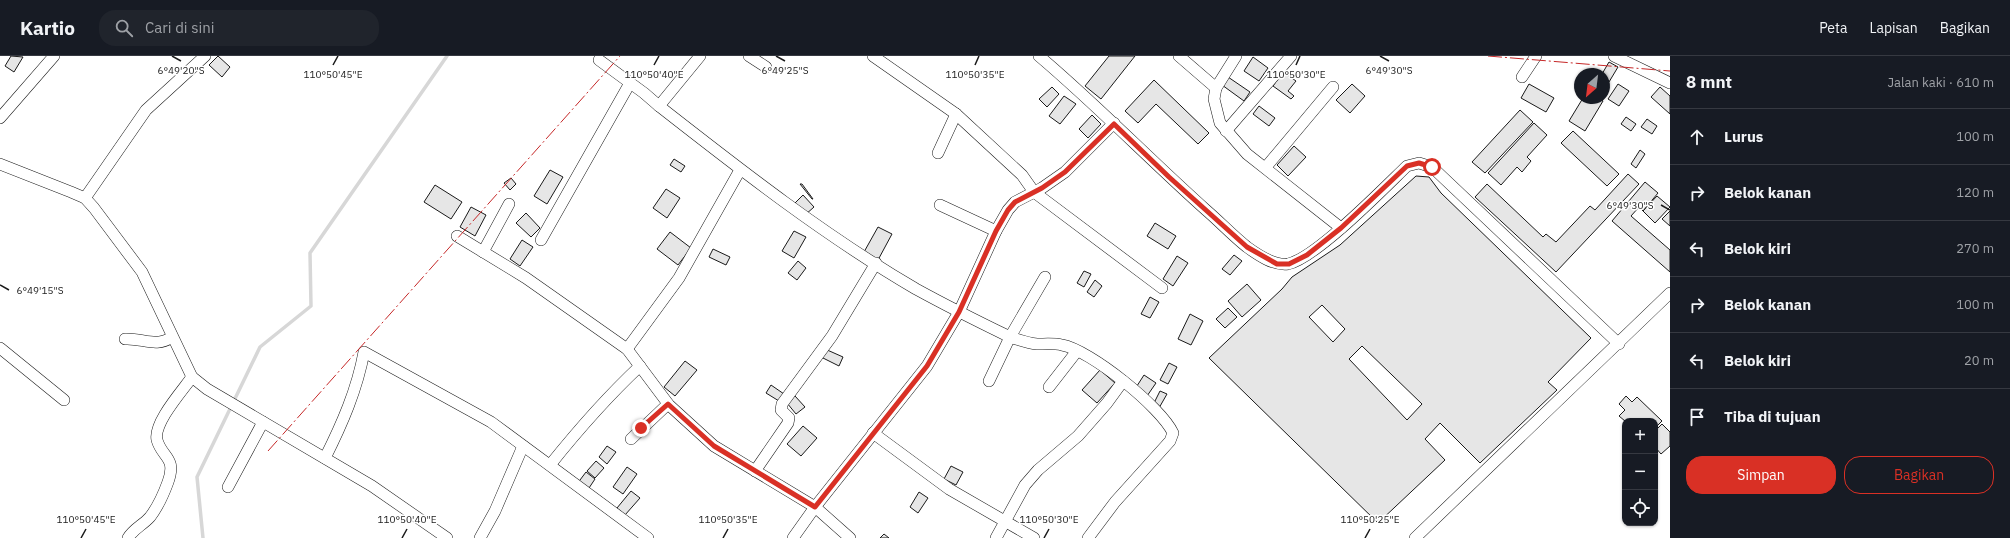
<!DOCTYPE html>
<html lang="id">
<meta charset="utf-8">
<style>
:root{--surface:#171b24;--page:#20242c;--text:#f1f3f6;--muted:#9ea1a6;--line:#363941;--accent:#d93025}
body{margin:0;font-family:"IBM Plex Sans",sans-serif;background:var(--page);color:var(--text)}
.controls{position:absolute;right:12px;bottom:12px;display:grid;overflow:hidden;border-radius:8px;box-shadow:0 1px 3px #0004}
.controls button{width:36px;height:36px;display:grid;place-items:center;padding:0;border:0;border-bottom:1px solid var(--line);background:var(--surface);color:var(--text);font:20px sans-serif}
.compass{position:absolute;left:1574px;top:12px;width:36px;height:36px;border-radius:50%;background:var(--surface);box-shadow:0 1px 3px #0004;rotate:208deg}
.stop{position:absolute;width:12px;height:12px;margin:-9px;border:3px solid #d93025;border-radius:50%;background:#fff}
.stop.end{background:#d93025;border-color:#fff;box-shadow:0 1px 4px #0008}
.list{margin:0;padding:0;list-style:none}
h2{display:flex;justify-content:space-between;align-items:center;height:52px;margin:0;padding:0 16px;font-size:17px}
h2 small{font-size:13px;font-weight:400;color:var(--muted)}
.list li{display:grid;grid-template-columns:26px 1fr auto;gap:12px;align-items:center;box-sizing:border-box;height:56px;padding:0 16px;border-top:1px solid var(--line)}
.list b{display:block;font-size:15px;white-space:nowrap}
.list em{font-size:13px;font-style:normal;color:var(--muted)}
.actions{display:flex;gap:8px;padding:12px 16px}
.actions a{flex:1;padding:9px 0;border:1px solid var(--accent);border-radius:16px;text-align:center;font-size:14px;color:var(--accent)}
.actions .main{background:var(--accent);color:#fff}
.icon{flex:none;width:22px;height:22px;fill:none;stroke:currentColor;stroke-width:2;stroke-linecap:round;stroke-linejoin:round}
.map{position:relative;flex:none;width:1670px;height:482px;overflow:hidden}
header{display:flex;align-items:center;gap:24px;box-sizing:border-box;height:56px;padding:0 20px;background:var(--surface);border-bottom:1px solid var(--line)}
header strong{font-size:19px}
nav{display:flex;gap:22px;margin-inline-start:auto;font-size:14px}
.search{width:280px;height:36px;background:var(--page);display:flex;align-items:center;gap:10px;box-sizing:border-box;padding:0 14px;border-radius:16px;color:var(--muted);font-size:15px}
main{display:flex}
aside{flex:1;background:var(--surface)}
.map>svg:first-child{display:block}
</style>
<header>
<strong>Kartio</strong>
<div class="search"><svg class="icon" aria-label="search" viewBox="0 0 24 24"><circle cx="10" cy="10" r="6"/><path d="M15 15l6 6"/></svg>Cari di sini</div>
<nav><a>Peta</a><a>Lapisan</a><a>Bagikan</a></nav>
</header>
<main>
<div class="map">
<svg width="1670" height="482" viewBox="0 0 1670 482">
<rect width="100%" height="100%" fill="#fff"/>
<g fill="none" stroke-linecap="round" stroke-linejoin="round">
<polyline stroke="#d7d7d7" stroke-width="3.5" points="203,482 197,421 260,291 311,250 310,197 447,0"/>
</g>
<g fill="#e6e6e6" stroke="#1a1a1a" fill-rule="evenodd">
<polygon points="11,0 23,1 14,16 5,10"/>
<polygon points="218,0 230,11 222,21 209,9"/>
<polygon points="1109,0 1135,0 1101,43 1085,30"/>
<polygon points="1253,1 1268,12 1259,25 1244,15"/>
<polygon points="1609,6 1618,11 1609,26 1604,23 1604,18 1602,18"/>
<polygon points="1283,16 1296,25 1288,35 1294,40 1291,43 1273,30"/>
<polygon points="1228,21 1250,36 1244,45 1222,29"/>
<polygon points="1154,24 1209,77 1198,88 1156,48 1138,67 1125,55"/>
<polygon points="1352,28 1365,40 1350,57 1336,44"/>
<polygon points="1529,28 1554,42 1546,56 1521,42"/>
<polygon points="1618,28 1629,35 1619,50 1608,43"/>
<polygon points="1052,31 1059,38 1047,51 1039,43"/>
<polygon points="1660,31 1670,40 1670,58 1651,41"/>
<polygon points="1064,40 1076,48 1060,68 1049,60"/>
<polygon points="1583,42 1599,42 1603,45 1585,75 1569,65"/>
<polygon points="1259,50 1275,62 1269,70 1253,58"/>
<polygon points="1520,54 1533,66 1485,117 1472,106"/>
<polygon points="1092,59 1101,68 1088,82 1079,73"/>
<polygon points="1626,61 1636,68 1631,75 1621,68"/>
<polygon points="1647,63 1657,70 1652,78 1641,71"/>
<polygon points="1534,67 1547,79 1527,101 1531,105 1522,116 1517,111 1501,129 1488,117"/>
<polygon points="1573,75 1619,118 1607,130 1561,87"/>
<polygon points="1294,90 1306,101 1288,120 1277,109"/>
<polygon points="1640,94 1645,98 1636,112 1631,108"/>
<polygon points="674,103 685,110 681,116 670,109"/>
<polygon points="550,114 563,121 547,148 534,140"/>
<polygon points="1628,118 1639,128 1556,216 1475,141 1487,128 1543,181 1546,178 1556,186 1590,150 1595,154"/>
<path d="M1416,120L1429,121L1441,137L1591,282L1548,326L1557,334L1480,407L1440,367L1425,383L1445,404L1378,467L1209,302L1282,233L1292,221L1340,189ZM1322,249L1345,273L1333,286L1309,261ZM1362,290L1422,348L1407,364L1349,303Z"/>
<polygon points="511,122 516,128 510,134 504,127"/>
<polygon points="1645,126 1658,137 1643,155 1639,151 1631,160 1670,194 1670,216 1612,165"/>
<polygon points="800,128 802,128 813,143 812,143"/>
<polygon points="435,129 462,146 451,163 424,146"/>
<polygon points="666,133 680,142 667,162 653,152"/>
<polygon points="803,139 814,151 805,159 794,148"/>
<polygon points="1657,140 1670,151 1655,167 1643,155"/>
<polygon points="471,151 486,159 475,180 460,171"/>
<polygon points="1670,155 1670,170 1662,163"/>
<polygon points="526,157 540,172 531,181 516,167"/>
<polygon points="1155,167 1176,180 1168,193 1147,180"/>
<polygon points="878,171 892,178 878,204 864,196"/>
<polygon points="794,175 806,181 794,202 782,195"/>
<polygon points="670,176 691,192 678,209 657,193"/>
<polygon points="522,184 533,191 520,210 510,203"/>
<polygon points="713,193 730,201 726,209 709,201"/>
<polygon points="1234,199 1242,205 1230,219 1222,213"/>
<polygon points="1177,200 1188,207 1173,230 1163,223"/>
<polygon points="798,205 806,212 797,224 788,217"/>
<polygon points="1084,215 1091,218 1084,231 1077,227"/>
<polygon points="1095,224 1102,230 1094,241 1087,236"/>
<polygon points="1247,228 1261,244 1242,261 1228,245"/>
<polygon points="1150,241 1159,246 1150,262 1141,258"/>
<polygon points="1228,252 1237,261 1225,272 1216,263"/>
<polygon points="1190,258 1203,265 1191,289 1178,283"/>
<polygon points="825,293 843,301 839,310 821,301"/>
<polygon points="685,305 697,314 675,340 664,331"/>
<polygon points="1169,307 1177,311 1168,328 1160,324"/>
<polygon points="1100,314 1115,327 1097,347 1082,334"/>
<polygon points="1144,319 1156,327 1147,340 1135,333"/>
<polygon points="771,329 784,338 779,345 766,337"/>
<polygon points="1160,335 1167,338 1159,352 1153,349"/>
<polygon points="795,340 805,351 796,358 787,347"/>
<polygon points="1626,340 1632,346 1637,341 1662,365 1655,372 1655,365 1625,365 1619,360 1625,354 1619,348"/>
<polygon points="1662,368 1670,376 1670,390 1661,398 1655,391 1655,375"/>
<polygon points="803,370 817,382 801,400 787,388"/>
<polygon points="607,390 616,396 607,408 599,401"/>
<polygon points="596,405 604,412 595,422 587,415"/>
<polygon points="951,410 963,416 956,429 944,423"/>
<polygon points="627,411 637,418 623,438 613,431"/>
<polygon points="586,416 595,423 587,435 577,428"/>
<polygon points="631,435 640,442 625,459 617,452"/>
<polygon points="919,436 928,442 918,457 910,451"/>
<polygon points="884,478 889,482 880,482"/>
</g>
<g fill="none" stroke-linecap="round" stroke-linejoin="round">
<g stroke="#1a1a1a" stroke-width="12">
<g id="street">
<path d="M700,0L659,50C742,115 825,180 916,233C947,250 979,266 1010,281C1019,284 1028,287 1037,288C1045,288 1054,287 1062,289C1090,294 1161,351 1173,377L1170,385L1115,446L1088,482"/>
<polyline points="749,0 766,11"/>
<polyline points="873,0 956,58 1022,119 1034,136 1162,232"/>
<path d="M1039,0C1097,49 1150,104 1206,154C1220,166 1233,180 1247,191C1258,199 1274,210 1288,208C1316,202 1384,132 1407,110L1419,107L1432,111L1619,288"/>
<polyline points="1179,0 1216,32"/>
<polyline points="1236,0 1216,32 1214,43 1220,67 1247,98 1341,172"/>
<polyline points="1614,0 1670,27"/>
<polyline points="599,4 644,37 659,50"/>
<polyline points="1522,21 1536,0"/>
<polyline points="0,62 54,0"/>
<polyline points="1226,75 1291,0"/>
<polyline points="938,97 956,58"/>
<polyline points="0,108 71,136 85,142 94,152 142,216 192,321 207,333 372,430 447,482"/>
<polyline points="1266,111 1333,31"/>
<polyline points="85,142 146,54 205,0"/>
<polyline points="940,149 996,175"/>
<polyline points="457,180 526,222 627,293 669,349 714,390 815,451 850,482"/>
<polyline points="541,184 630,27"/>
<polyline points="483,196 509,148"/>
<path d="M125,283C143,282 156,292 172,281"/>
<polyline points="0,292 64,344"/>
<polyline points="627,293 679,222 740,114"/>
<polyline points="989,325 1010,281 1045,221"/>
<polyline points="1049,331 1077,295"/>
<polyline points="873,377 949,433 1034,482"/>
<polyline points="631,383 668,348"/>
<path d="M325,402C342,368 357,334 364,296L491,366L648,482"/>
<path d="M550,409C578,374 607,341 640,310"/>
<polyline points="755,415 788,367 789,362 781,354 782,348 832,280 876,207"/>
<polyline points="228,431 263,366"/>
<path d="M128,482C133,473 143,469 150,461C157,452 164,437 168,426C177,401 162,402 157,384C153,367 183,334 192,321"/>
<polyline points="480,482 495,455 523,390"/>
<polyline points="793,482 815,451 927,310 959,256 996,175 1008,154 1015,146 1042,132 1065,116 1114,67"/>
<polyline points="996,482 1025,429 1038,414 1078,380 1107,347 1123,325"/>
<polyline points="1415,482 1670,237"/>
</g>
</g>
<use href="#street" stroke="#fff" stroke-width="11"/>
<g stroke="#c62828" stroke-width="1" stroke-dasharray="14 3 2 3" stroke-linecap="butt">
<polyline points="1488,0 1670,15"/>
<polyline points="268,395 620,0"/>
</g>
</g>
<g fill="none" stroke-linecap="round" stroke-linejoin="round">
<polyline stroke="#d93025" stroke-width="5" points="641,372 668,348 714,390 815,451 927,310 959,256 996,175 1008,154 1015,146 1042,132 1065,116 1114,68 1169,121 1247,191 1277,208 1289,208 1307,199 1341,172 1407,110 1419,107 1432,111"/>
</g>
<path fill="none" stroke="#1a1a1a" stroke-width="1.5" d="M172,0L181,5M776,0L785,5M1380,0L1389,5M333,9L338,0M654,9L659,0M975,9L979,0M1296,9L1300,0M1661,149L1670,154M0,229L9,234M81,482L86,473M402,482L407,473M723,482L728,473M1044,482L1049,473M1365,482L1370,473"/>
<g font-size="10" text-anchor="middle" fill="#1a1a1a" stroke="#fff" stroke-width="3" stroke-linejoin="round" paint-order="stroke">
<text x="181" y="18">6°49'20"S</text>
<text x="785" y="18">6°49'25"S</text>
<text x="1389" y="18">6°49'30"S</text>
<text x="333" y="22">110°50'45"E</text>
<text x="654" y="22">110°50'40"E</text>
<text x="975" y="22">110°50'35"E</text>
<text x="1296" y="22">110°50'30"E</text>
<text x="1630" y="153">6°49'30"S</text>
<text x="40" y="238">6°49'15"S</text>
<text x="86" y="467">110°50'45"E</text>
<text x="407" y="467">110°50'40"E</text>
<text x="728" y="467">110°50'35"E</text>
<text x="1049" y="467">110°50'30"E</text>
<text x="1370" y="467">110°50'25"E</text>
</g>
</svg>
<div class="controls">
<button>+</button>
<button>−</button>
<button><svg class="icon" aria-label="locate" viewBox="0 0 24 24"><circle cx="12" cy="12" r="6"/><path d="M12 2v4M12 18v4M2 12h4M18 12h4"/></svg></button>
</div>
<svg class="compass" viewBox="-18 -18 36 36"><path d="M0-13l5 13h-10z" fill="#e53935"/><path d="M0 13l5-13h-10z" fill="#9ea1a6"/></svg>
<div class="stop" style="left:1432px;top:111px"></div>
<div class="stop end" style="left:641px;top:372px"></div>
</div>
<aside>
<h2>8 mnt<small>Jalan kaki · 610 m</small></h2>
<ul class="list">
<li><svg class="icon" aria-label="ahead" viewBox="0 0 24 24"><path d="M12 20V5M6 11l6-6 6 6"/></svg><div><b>Lurus</b></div><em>100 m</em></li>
<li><svg class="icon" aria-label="right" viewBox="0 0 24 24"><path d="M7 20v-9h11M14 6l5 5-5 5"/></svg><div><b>Belok kanan</b></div><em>120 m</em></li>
<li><svg class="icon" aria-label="left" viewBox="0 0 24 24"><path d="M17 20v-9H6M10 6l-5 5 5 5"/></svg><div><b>Belok kiri</b></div><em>270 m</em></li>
<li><svg class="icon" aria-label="right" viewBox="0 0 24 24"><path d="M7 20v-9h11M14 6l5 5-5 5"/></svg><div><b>Belok kanan</b></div><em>100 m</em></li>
<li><svg class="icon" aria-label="left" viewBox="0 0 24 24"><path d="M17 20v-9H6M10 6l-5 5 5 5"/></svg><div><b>Belok kiri</b></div><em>20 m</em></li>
<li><svg class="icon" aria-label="arrive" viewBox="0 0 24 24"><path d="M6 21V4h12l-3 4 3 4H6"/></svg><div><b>Tiba di tujuan</b></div></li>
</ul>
<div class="actions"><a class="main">Simpan</a><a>Bagikan</a></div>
</aside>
</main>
